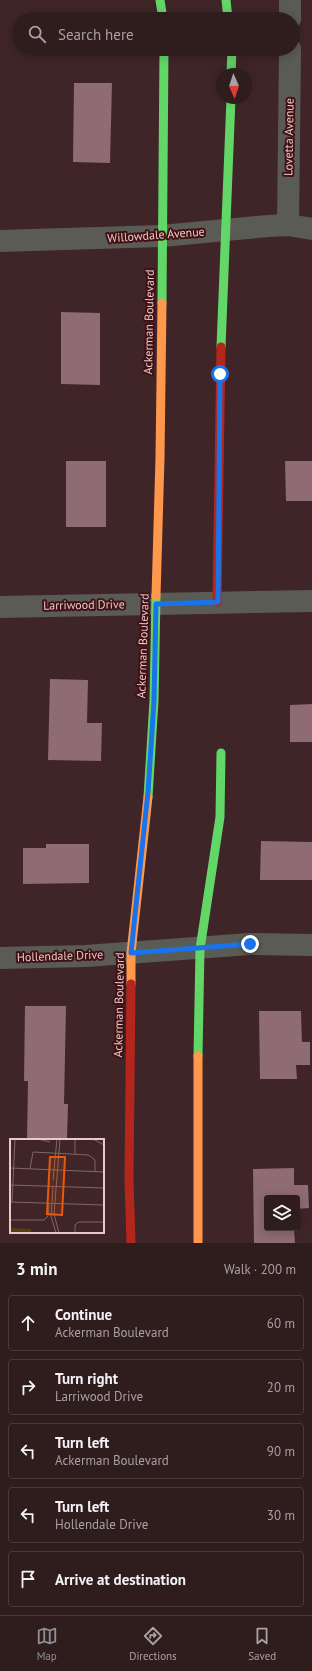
<!DOCTYPE html>
<meta charset="utf-8">
<style>
:root{--surface:#2f1c1d;--page:#372526;--text:#f1f3f6;--muted:#a7a1a4;--line:#4a3a3b;--accent:#8c9099}
body{margin:0;font-family:"PT Sans",sans-serif;background:var(--page);color:var(--text)}
.controls{position:absolute;right:12px;bottom:12px;display:grid;overflow:hidden;border-radius:4px;box-shadow:0 2px 10px #0003}
.controls button{width:36px;height:36px;display:grid;place-items:center;padding:0;border:0;border-bottom:1px solid var(--line);background:var(--surface);color:var(--text);font:20px sans-serif}
.compass{position:absolute;left:216px;top:68px;width:36px;height:36px;border-radius:50%;background:var(--surface);box-shadow:0 2px 10px #0003;rotate:177deg}
.stop{position:absolute;width:12px;height:12px;margin:-9px;border:3px solid #1a73e8;border-radius:50%;background:#fff}
.stop.end{background:#1a73e8;border-color:#fff;box-shadow:0 1px 4px #0008}
.list{margin:0;padding:0;list-style:none}
h2{display:flex;justify-content:space-between;align-items:center;height:52px;margin:0;padding:0 16px;font-size:17px}
h2 small{font-size:13px;font-weight:400;color:var(--muted)}
.list li{display:grid;grid-template-columns:26px 1fr auto;gap:12px;align-items:center;box-sizing:border-box;height:56px;margin:0 8px 8px;padding:0 8px;border:1px solid var(--line);border-radius:4px}
.list b{display:block;font-size:15px;white-space:nowrap}
.list p{margin:0;font-size:13px;white-space:nowrap;color:var(--muted)}
.list em{font-size:13px;font-style:normal;color:var(--muted)}
.icon{flex:none;width:22px;height:22px;fill:none;stroke:currentColor;stroke-width:2;stroke-linecap:round;stroke-linejoin:round}
.map{position:relative;flex:none;width:312px;height:1243px;overflow:hidden}
.search{position:absolute;background:var(--surface);box-shadow:0 2px 10px #0003;left:12px;right:12px;top:12px;height:44px;display:flex;align-items:center;gap:10px;box-sizing:border-box;padding:0 14px;border-radius:22px;color:var(--muted);font-size:15px}
.sheet{height:372px;background:var(--surface)}
nav{display:flex;justify-content:space-around;align-items:center;box-sizing:border-box;height:56px;border-top:1px solid var(--line);background:var(--surface);font-size:11px;color:var(--muted)}
nav a{display:grid;justify-items:center;gap:2px}
nav .on{color:var(--accent)}
.map>svg:first-child{display:block}
</style>
<div class="map">
<svg width="312" height="1243" viewBox="0 0 312 1243">
<rect width="100%" height="100%" fill="#3f2527"/>
<g fill="#8e6b75">
<polygon points="74,83 112,83 110,163 73,162"/>
<polygon points="61,312 100,313 100,385 61,384"/>
<rect x="66" y="461" width="40" height="66"/>
<polygon points="285,461 312,461 312,501 286,501"/>
<polygon points="50,679 88,680 87,723 102,723 101,761 48,760"/>
<polygon points="312,704 312,742 290,742 290,705"/>
<polygon points="261,841 312,842 312,880 260,880"/>
<polygon points="46,844 89,844 89,883 23,884 23,848 46,848"/>
<polygon points="25,1006 66,1006 64,1104 68,1104 67,1140 27,1140 28,1081 24,1081"/>
<polygon points="259,1011 301,1011 302,1042 310,1042 310,1065 296,1065 297,1079 260,1079"/>
<polygon points="294,1168 294,1185 308,1185 309,1208 297,1209 297,1198 267,1198 267,1228 294,1228 295,1243 254,1243 253,1169"/>
</g>
<g fill="none" stroke-linecap="round" stroke-linejoin="round">
<g stroke="#5b5b56" stroke-width="22">
<polyline points="290,19 290,0"/>
<polyline points="288,225 290,49"/>
<polyline points="0,241 162,236 268,226 288,225 312,229"/>
<polyline points="0,607 312,601"/>
<polyline points="0,958 86,956 250,944 312,945"/>
</g>
<g stroke="#63d668" stroke-width="9">
<polyline points="160,0 163,19"/>
<polyline points="226,0 228,19"/>
<polyline points="231,74 232,49"/>
<polyline points="162,303 164,49"/>
<polyline points="221,347 231,98"/>
<polyline points="148,797 154,701 156,596"/>
<polyline points="198,1056 200,949 220,817 221,753"/>
</g>
<g stroke="#ff974d" stroke-width="9">
<polyline points="156,596 160,458 162,303"/>
<polyline points="131,984 131,953 148,797"/>
<polyline points="198,1056 198,1243"/>
</g>
<g stroke="#b3261e" stroke-width="9">
<polyline points="217,602 221,347"/>
<polyline points="131,984 129,1180 131,1243"/>
</g>
</g>
<g fill="none" stroke-linecap="round" stroke-linejoin="round">
<polyline stroke="#1a73e8" stroke-width="5" points="220,374 218,602 156,604 154,701 148,792 131,953 250,944"/>
</g>
<g text-anchor="middle" stroke-width="4" stroke-linejoin="round" paint-order="stroke">
<g font-size="12" fill="#e9c8c8" stroke="#3f1014">
<text transform="translate(289 137) rotate(-89)" y="4">Lovetta Avenue</text>
<text transform="translate(156 235) rotate(-4)" y="4">Willowdale Avenue</text>
<text transform="translate(149 322) rotate(-89)" y="4">Ackerman Boulevard</text>
<text transform="translate(84 605) rotate(-1)" y="4">Larriwood Drive</text>
<text transform="translate(143 646) rotate(-88)" y="4">Ackerman Boulevard</text>
<text transform="translate(60 956) rotate(-2)" y="4">Hollendale Drive</text>
<text transform="translate(119 1005) rotate(-89)" y="4">Ackerman Boulevard</text>
</g>
</g>
<g transform="translate(10 1139)">
<rect width="94" height="94" fill="#3f2527"/>
<path d="M0,89L21,90V94H0Z" fill="#573d15"/>
<path fill="none" stroke="#836667" stroke-width="1" d="M28,0L40,3M83,0L94,6M65,15V0M0,29L94,33M20,30L23,13L79,16L85,21V32M43,41L47,0M0,46L94,49M43,48L41,77L46,94M0,63L94,66M2,63L5,0M0,81H34L38,77L39,65M49,94L44,75L50,0M65,94V86L69,83H94"/>
<path fill="#e8590c" fill-opacity="0.15" stroke="#e8590c" stroke-width="2" d="M40,18H55L52,76L37,75Z"/>
<rect width="94" height="94" fill="none" stroke="#e9c8c8" stroke-width="2"/>
</g>
</svg>
<div class="controls">
<button><svg class="icon" aria-label="layers" viewBox="0 0 24 24"><path d="M12 4l9 5-9 5-9-5zM3 14l9 5 9-5"/></svg></button>
</div>
<svg class="compass" viewBox="-18 -18 36 36"><path d="M0-13l5 13h-10z" fill="#e53935"/><path d="M0 13l5-13h-10z" fill="#a7a1a4"/></svg>
<div class="stop" style="left:220px;top:374px"></div>
<div class="stop end" style="left:250px;top:944px"></div>
<div class="search"><svg class="icon" aria-label="search" viewBox="0 0 24 24"><circle cx="10" cy="10" r="6"/><path d="M15 15l6 6"/></svg>Search here</div>
</div>
<section class="sheet">
<h2>3 min<small>Walk · 200 m</small></h2>
<ul class="list">
<li><svg class="icon" aria-label="ahead" viewBox="0 0 24 24"><path d="M12 20V5M6 11l6-6 6 6"/></svg><div><b>Continue</b><p>Ackerman Boulevard</p></div><em>60 m</em></li>
<li><svg class="icon" aria-label="right" viewBox="0 0 24 24"><path d="M7 20v-9h11M14 6l5 5-5 5"/></svg><div><b>Turn right</b><p>Larriwood Drive</p></div><em>20 m</em></li>
<li><svg class="icon" aria-label="left" viewBox="0 0 24 24"><path d="M17 20v-9H6M10 6l-5 5 5 5"/></svg><div><b>Turn left</b><p>Ackerman Boulevard</p></div><em>90 m</em></li>
<li><svg class="icon" aria-label="left" viewBox="0 0 24 24"><path d="M17 20v-9H6M10 6l-5 5 5 5"/></svg><div><b>Turn left</b><p>Hollendale Drive</p></div><em>30 m</em></li>
<li><svg class="icon" aria-label="arrive" viewBox="0 0 24 24"><path d="M6 21V4h12l-3 4 3 4H6"/></svg><div><b>Arrive at destination</b></div></li>
</ul>
</section>
<nav>
<a class="on"><svg class="icon" aria-label="map" viewBox="0 0 24 24"><path d="M3 6l6-2 6 2 6-2v14l-6 2-6-2-6 2zM9 4v14M15 6v14"/></svg>Map</a>
<a><svg class="icon" aria-label="directions" viewBox="0 0 24 24"><path d="M12 3l9 9-9 9-9-9zM9 14v-3h6M13 9l2 2-2 2"/></svg>Directions</a>
<a><svg class="icon" aria-label="saved" viewBox="0 0 24 24"><path d="M7 4h10v16l-5-4-5 4z"/></svg>Saved</a>
</nav>
